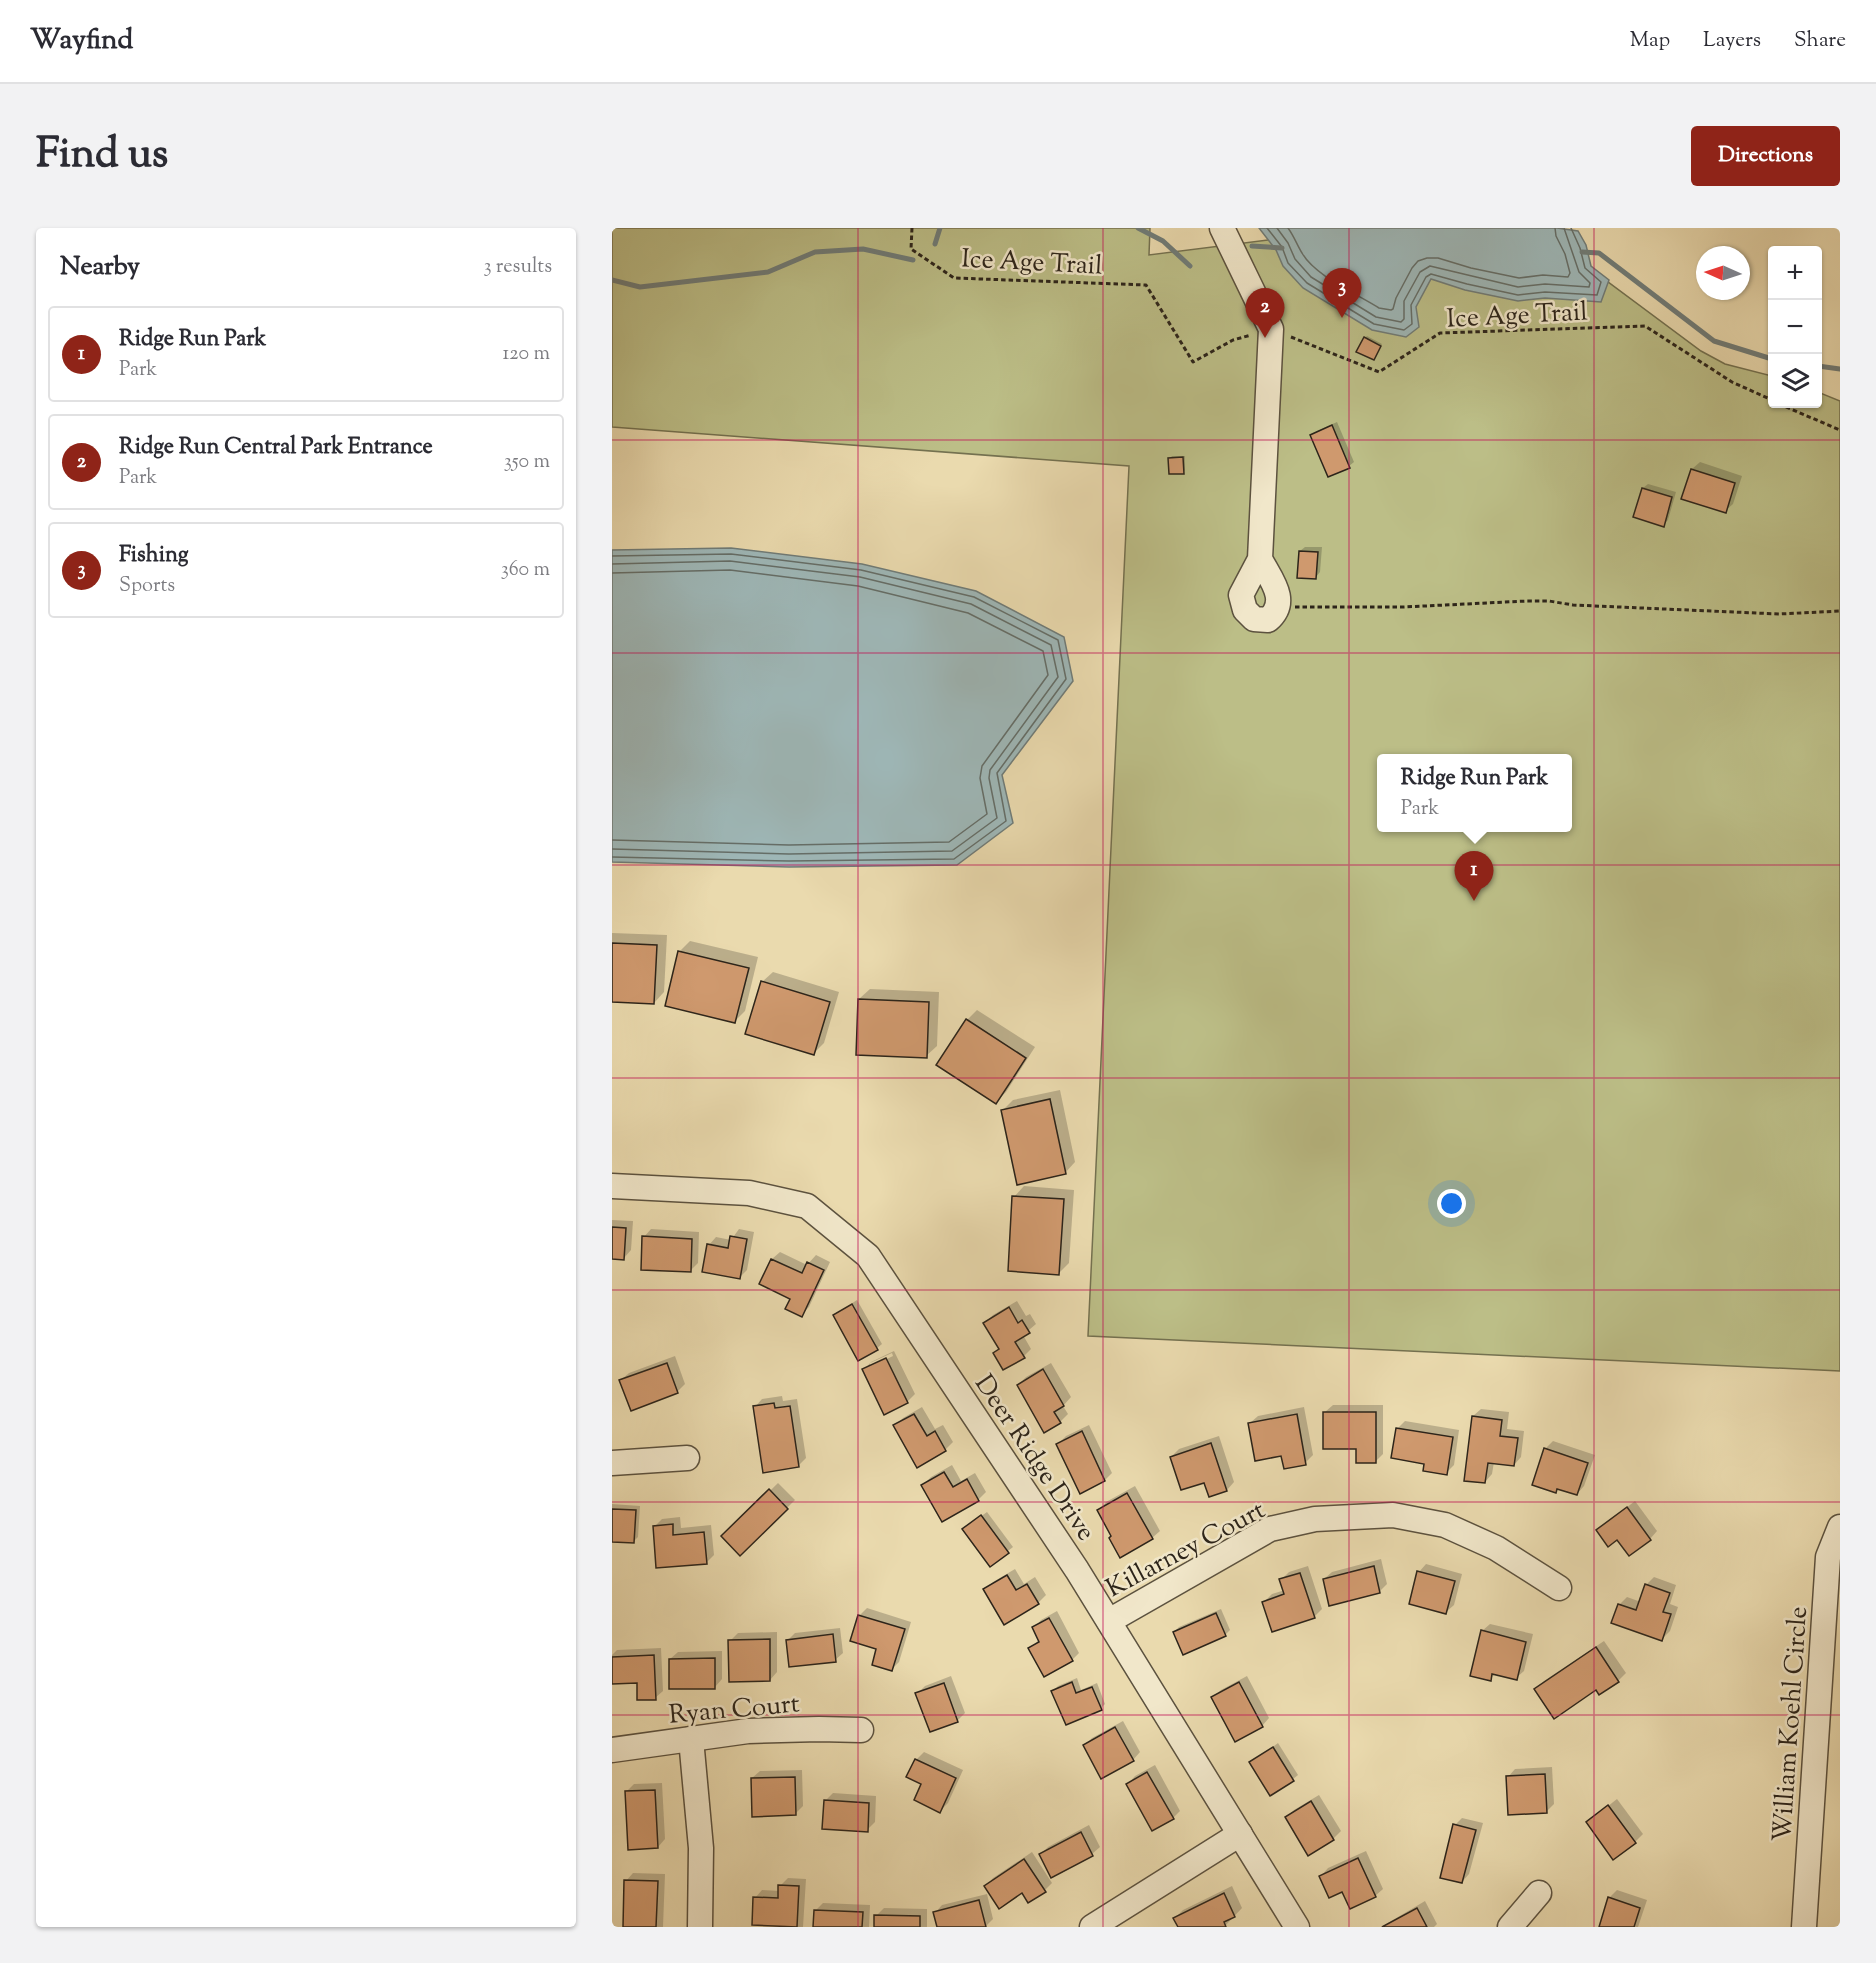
<!DOCTYPE html>
<meta charset="utf-8">
<style>
:root{--surface:#fff;--page:#f2f2f3;--text:#2b2b33;--muted:#7c7c81;--line:#e1e1e2;--accent:#8f2418}
body{margin:0;font-family:"Sorts Mill Goudy",serif;background:var(--page);color:var(--text)}
.controls{position:absolute;right:18px;top:18px;display:grid;overflow:hidden;border-radius:6px;box-shadow:0 2px 4px #0004}
.controls button{width:54px;height:54px;display:grid;place-items:center;padding:0;border:0;border-bottom:2px solid var(--line);background:var(--surface);color:var(--text);font:30px sans-serif}
.compass{position:absolute;left:1084px;top:18px;width:54px;height:54px;border-radius:50%;background:var(--surface);box-shadow:0 2px 4px #0004;rotate:273deg}
.you{position:absolute;left:840px;top:976px;width:21px;height:21px;margin:-15px;border:4px solid #fff;border-radius:50%;background:#1a73e8;box-shadow:0 0 0 9px #1a73e833}
.badge{display:grid;place-items:center;width:39px;height:39px;border-radius:50%;background:var(--accent);color:#fff;font-size:20px;font-weight:700}
.pin{position:absolute;translate:-50% -50px;filter:drop-shadow(0 2px 3px #0008)}
.pin::after{content:'';position:absolute;top:32px;width:21px;height:18px;background:inherit;clip-path:polygon(0 0,100% 0,50% 100%)}
.popup{position:absolute;left:765px;top:526px;width:195px;height:78px;box-sizing:border-box;display:grid;place-content:center;border-radius:6px;background:var(--surface);filter:drop-shadow(0 2px 4px #0005);font-size:20px;white-space:nowrap;color:var(--muted)}
.popup b{font-size:22px;color:var(--text)}
.popup::after{content:'';position:absolute;left:50%;top:100%;margin-left:-12px;border:12px solid transparent;border-top-color:var(--surface)}
.list{margin:0;padding:0;list-style:none}
h2{display:flex;justify-content:space-between;align-items:center;height:78px;margin:0;padding:0 24px;font-size:26px}
h2 small{font-size:20px;font-weight:400;color:var(--muted)}
.list li{display:grid;grid-template-columns:39px 1fr auto;gap:18px;align-items:center;box-sizing:border-box;height:96px;margin:0 12px 12px;padding:0 12px;border:2px solid var(--line);border-radius:6px}
.list b{display:block;font-size:22px;white-space:nowrap}
.list p{margin:0;font-size:20px;white-space:nowrap;color:var(--muted)}
.list em{font-size:20px;font-style:normal;color:var(--muted)}
.icon{flex:none;width:33px;height:33px;fill:none;stroke:currentColor;stroke-width:2;stroke-linecap:round;stroke-linejoin:round}
.map{position:relative;flex:none;width:1228px;height:1699px;overflow:hidden;border-radius:6px}
header{display:flex;align-items:center;gap:36px;box-sizing:border-box;height:84px;padding:0 30px;background:var(--surface);border-bottom:2px solid var(--line)}
header strong{font-size:28px}
nav{display:flex;gap:33px;margin-inline-start:auto;font-size:21px}
.intro{display:flex;align-items:center;justify-content:space-between;box-sizing:border-box;height:144px;padding:0 36px}
h1{margin:0;font-size:42px}
.button{padding:15px 27px;border-radius:6px;background:var(--accent);color:#fff;font-size:21px;font-weight:700}
main{display:flex;gap:36px;padding:0 36px}
aside{flex:1;background:var(--surface);border-radius:6px;box-shadow:0 2px 4px #0004}
.map>svg:first-child{display:block}
</style>
<header>
<strong>Wayfind</strong>
<nav><a>Map</a><a>Layers</a><a>Share</a></nav>
</header>
<div class="intro"><h1>Find us</h1><a class="button">Directions</a></div>
<main>
<aside>
<h2>Nearby<small>3 results</small></h2>
<ul class="list">
<li><span class="badge">1</span><div><b>Ridge Run Park</b><p>Park</p></div><em>120 m</em></li>
<li><span class="badge">2</span><div><b>Ridge Run Central Park Entrance</b><p>Park</p></div><em>350 m</em></li>
<li><span class="badge">3</span><div><b>Fishing</b><p>Sports</p></div><em>360 m</em></li>
</ul>
</aside>
<div class="map">
<svg width="1228" height="1699" viewBox="0 0 1228 1699">
<rect width="100%" height="100%" fill="#eadaae"/>
<filter id="stains"><feTurbulence type="fractalNoise" baseFrequency=".00333" numOctaves="4"/><feColorMatrix values="0 0 0 0 .2 0 0 0 0 .09 0 0 0 0 .02 0 0 0 .5 -.17"/></filter>
<radialGradient id="worn" r=".72"><stop offset=".6" stop-color="#630" stop-opacity="0"/><stop offset="1" stop-color="#630" stop-opacity=".3"/></radialGradient>
<path fill="#bcbe87" stroke="#747150" stroke-width="1.5" fill-rule="evenodd" d="M0,0H538L537,27L680,9L945,16L1089,123L1113,136L1160,148V176H1206V164L1228,173V1143L476,1108L517,238L0,199ZM769,530H955V600H769Z"/>
<g fill="#9eb7b7" stroke="#707c78" stroke-width="1.5">
<polygon points="647,0 945,0 966,3 974,17 979,38 997,52 989,74 933,70 906,73 853,62 819,51 804,79 807,99 794,109 760,102 691,60 671,38 664,22"/>
<polygon points="119,320 250,336 364,363 452,409 461,453 390,547 401,595 345,637 177,639 0,634 0,322"/>
</g>
<g fill="#0003" fill-rule="evenodd">
<polygon points="755,108 770,116 762,131 753,110"/>
<polygon points="725,194 742,234 737,238 700,207 705,203"/>
<polygon points="560,228 573,228 573,242 572,244 558,230"/>
<polygon points="1088,234 1130,248 1121,276 1113,283 1080,241"/>
<polygon points="1036,256 1064,264 1056,292 1051,297 1031,260"/>
<polygon points="693,319 710,319 708,344 704,349 688,323"/>
<polygon points="0,705 55,707 52,764 42,775 0,773"/>
<polygon points="78,713 146,729 133,783 123,793 55,777 68,723"/>
<polygon points="161,744 227,764 212,815 202,825 150,754"/>
<polygon points="258,761 327,764 325,818 314,828 247,771"/>
<polygon points="365,782 423,819 394,864 384,874 355,792"/>
<polygon points="448,862 463,934 453,945 390,883 401,872"/>
<polygon points="412,958 462,962 457,1035 447,1045 402,969"/>
<polygon points="0,992 21,993 19,1022 12,1030 0,1030"/>
<polygon points="39,1001 87,1004 86,1035 78,1043 32,1009"/>
<polygon points="127,1001 142,1004 135,1042 127,1050 97,1017 104,1009 119,1012"/>
<polygon points="168,1024 195,1037 204,1027 218,1034 197,1079 189,1087 160,1031"/>
<polygon points="245,1072 270,1116 265,1120 222,1087"/>
<polygon points="405,1073 414,1088 418,1086 424,1096 411,1107 419,1121 412,1128 383,1125 388,1120 373,1095 381,1087"/>
<path d="M282,1123L303,1166L295,1174L252,1142L259,1134ZM280,1125L281,1128L258,1139V1135Z"/>
<polygon points="63,1128 73,1156 65,1164 9,1152 17,1145"/>
<polygon points="439,1135 459,1169 451,1178 456,1186 448,1194 406,1157 414,1149"/>
<polygon points="170,1168 171,1173 185,1171 194,1230 187,1237 143,1179 150,1171"/>
<polygon points="721,1177 771,1177 771,1226 763,1234 746,1220 713,1184"/>
<polygon points="310,1179 323,1201 331,1197 341,1214 333,1222 305,1238 283,1198 291,1190"/>
<polygon points="692,1179 701,1227 693,1235 670,1226 638,1195 646,1188"/>
<polygon points="869,1181 897,1184 895,1201 912,1203 909,1229 902,1237 882,1234 880,1246 873,1254 861,1188"/>
<polygon points="793,1193 847,1202 842,1237 834,1245 814,1235 785,1201"/>
<polygon points="477,1197 500,1245 493,1252 446,1216 454,1208"/>
<polygon points="607,1208 622,1254 615,1262 593,1253 559,1229 567,1221"/>
<polygon points="941,1213 983,1227 972,1258 965,1266 947,1260 944,1263 933,1221"/>
<polygon points="340,1237 349,1253 363,1245 374,1264 366,1272 311,1257 319,1249"/>
<polygon points="166,1255 183,1272 128,1326 111,1309"/>
<polygon points="523,1258 548,1303 540,1310 501,1308 487,1282 494,1274"/>
<polygon points="1023,1273 1045,1303 1038,1311 1006,1310 986,1302"/>
<polygon points="0,1276 28,1278 26,1309 21,1314 0,1312"/>
<polygon points="375,1284 401,1319 378,1337 357,1297"/>
<polygon points="68,1289 69,1300 99,1297 102,1327 94,1335 42,1299 50,1291"/>
<polygon points="769,1331 775,1356 768,1363 712,1351 720,1344"/>
<polygon points="814,1336 850,1346 842,1377 834,1384 807,1344"/>
<polygon points="696,1338 710,1381 702,1389 652,1374 660,1366 673,1362 669,1352 677,1344"/>
<polygon points="403,1341 412,1356 423,1349 434,1367 426,1375 373,1362 381,1354"/>
<polygon points="1042,1349 1064,1357 1058,1376 1066,1379 1058,1403 1050,1411 1007,1377 1015,1369 1029,1374 1034,1357"/>
<polygon points="255,1380 299,1394 287,1434 280,1441 247,1388"/>
<polygon points="609,1381 618,1402 613,1407 562,1404 567,1399"/>
<polygon points="445,1383 467,1425 460,1432 418,1420 428,1411 422,1400 429,1392"/>
<polygon points="878,1396 921,1406 912,1443 904,1450 884,1445 878,1451 870,1403"/>
<polygon points="228,1400 231,1425 223,1432 176,1412 183,1405"/>
<polygon points="165,1404 165,1444 158,1452 118,1413 126,1405"/>
<polygon points="992,1413 1014,1445 1006,1453 924,1461 932,1453"/>
<polygon points="49,1420 51,1463 43,1470 26,1454 0,1454 0,1427 5,1422"/>
<polygon points="110,1423 110,1451 103,1459 58,1431 66,1424"/>
<polygon points="339,1448 353,1485 346,1492 319,1502 305,1466 313,1458"/>
<polygon points="635,1448 657,1490 650,1498 601,1469 609,1462"/>
<polygon points="465,1450 469,1462 485,1455 493,1476 489,1480 441,1463 446,1458"/>
<polygon points="511,1493 528,1524 521,1532 473,1517 480,1510"/>
<polygon points="666,1515 686,1547 681,1551 639,1535"/>
<polygon points="312,1524 351,1542 336,1575 328,1583 304,1532"/>
<polygon points="543,1537 568,1583 561,1590 516,1556 523,1548"/>
<polygon points="940,1539 942,1576 934,1584 896,1549 903,1541"/>
<polygon points="190,1542 191,1578 183,1586 140,1550 148,1543"/>
<polygon points="50,1555 53,1611 46,1619 14,1564 22,1556"/>
<polygon points="221,1565 264,1568 263,1594 255,1602 213,1573"/>
<polygon points="707,1567 729,1603 721,1611 697,1626 675,1589 682,1582"/>
<polygon points="1005,1571 1031,1606 1023,1614 976,1594"/>
<polygon points="850,1590 871,1595 857,1646 850,1654 843,1597"/>
<polygon points="477,1597 488,1619 480,1626 440,1648 429,1626 436,1619"/>
<polygon points="754,1623 771,1661 763,1668 731,1662 709,1648 716,1640"/>
<polygon points="420,1624 440,1655 433,1662 410,1663 374,1658 381,1650"/>
<polygon points="21,1645 53,1646 51,1699 12,1699 14,1653"/>
<polygon points="176,1650 194,1651 191,1699 169,1699 143,1670 150,1662 168,1663 168,1658"/>
<polygon points="620,1658 630,1680 613,1698 567,1699 563,1690 571,1682"/>
<polygon points="1005,1662 1035,1672 1026,1699 988,1699 997,1670"/>
<polygon points="375,1666 381,1691 374,1698 326,1699 323,1685 330,1677"/>
<polygon points="813,1673 825,1696 822,1699 769,1699"/>
<polygon points="211,1675 258,1677 257,1699 202,1699 203,1683"/>
<polygon points="272,1680 315,1681 315,1699 264,1699 264,1688"/>
</g>
<g fill="none" stroke-linecap="round" stroke-linejoin="round">
<g stroke="#656e68" stroke-width="1.5">
<polyline points="655,0 670,19 676,35 695,55 762,96 792,102 800,96 799,77 814,49 819,46 855,56 906,67 933,64 985,67 989,54 973,40 968,20 959,0"/>
<polyline points="665,0 676,15 683,31 699,49 764,89 789,94 792,91 792,73 808,44 818,38 906,59 933,56 977,59 978,55 967,44 952,0"/>
<path d="M676,0C682,8 685,17 690,25C703,48 745,66 767,80L779,82L781,81L784,70L800,40L806,33L815,30H826L859,40L907,50L931,47L956,49L958,45L953,26L944,8L943,0"/>
<polyline points="0,328 119,326 249,342 362,369 446,412 454,451 385,545 394,593 342,631 177,633 0,629"/>
<polyline points="0,336 118,333 248,349 359,376 439,417 446,449 378,542 377,550 385,590 340,623 177,626 0,621"/>
<polyline points="0,345 118,342 246,358 356,385 431,423 436,447 370,538 368,550 375,586 337,614 177,617 0,612"/>
</g>
<g stroke="#707c78" stroke-width="5">
<polyline points="526,0 551,13 578,38"/>
<polyline points="323,16 328,0"/>
<polyline points="640,18 670,20"/>
<polyline points="970,24 987,25 1102,113 1160,131"/>
<polyline points="0,52 28,59 156,44 203,24 251,21 301,32"/>
<polyline points="1206,138 1228,141"/>
</g>
</g>
<g fill="#cf996e" stroke="#2c241a" stroke-width="1.5">
<polygon points="752,109 769,118 762,132 744,124"/>
<polygon points="720,197 738,240 716,249 698,207"/>
<polygon points="571,229 572,246 557,246 556,230"/>
<polygon points="1079,241 1123,255 1114,285 1069,271"/>
<polygon points="1030,260 1060,269 1052,299 1021,289"/>
<polygon points="687,323 706,324 704,351 685,350"/>
<polygon points="0,715 45,717 42,776 0,774"/>
<polygon points="66,723 137,740 123,795 53,778"/>
<polygon points="149,753 218,774 202,827 133,806"/>
<polygon points="246,771 317,774 315,830 244,827"/>
<polygon points="354,791 414,830 384,876 324,837"/>
<polygon points="438,871 454,946 405,957 389,882"/>
<polygon points="400,968 452,971 447,1047 396,1043"/>
<polygon points="0,999 14,1000 12,1032 0,1031"/>
<polygon points="30,1008 80,1011 79,1044 29,1042"/>
<polygon points="118,1008 135,1011 128,1051 90,1044 95,1016 116,1020"/>
<polygon points="159,1031 190,1045 195,1034 212,1042 190,1089 173,1081 178,1071 147,1056"/>
<polygon points="240,1076 266,1122 246,1133 221,1087"/>
<polygon points="397,1079 406,1095 410,1092 418,1105 403,1114 413,1130 391,1142 381,1125 387,1121 371,1095"/>
<polygon points="274,1130 296,1175 272,1187 250,1141"/>
<polygon points="55,1135 66,1165 19,1183 7,1152"/>
<polygon points="431,1141 452,1178 442,1184 449,1195 432,1205 405,1157"/>
<polygon points="162,1175 163,1180 178,1178 187,1239 151,1245 141,1178"/>
<polygon points="711,1184 764,1184 764,1235 744,1235 744,1221 711,1221"/>
<polygon points="302,1186 315,1208 323,1203 334,1223 305,1240 281,1197"/>
<polygon points="685,1186 694,1237 672,1241 669,1228 643,1233 636,1195"/>
<polygon points="860,1188 890,1192 888,1208 906,1210 902,1238 876,1235 873,1255 852,1253"/>
<polygon points="784,1200 841,1209 835,1247 811,1243 812,1236 779,1230"/>
<polygon points="470,1203 493,1253 468,1266 444,1216"/>
<polygon points="599,1215 615,1263 597,1269 592,1255 569,1262 558,1229"/>
<polygon points="932,1220 976,1235 965,1267 945,1261 944,1265 920,1257"/>
<polygon points="332,1244 341,1259 355,1251 367,1273 330,1294 309,1257"/>
<polygon points="157,1261 176,1281 128,1328 109,1308"/>
<polygon points="515,1265 541,1311 508,1330 497,1310 499,1308 485,1282"/>
<polygon points="1015,1279 1039,1312 1017,1328 1005,1312 996,1319 984,1302"/>
<polygon points="0,1281 24,1282 22,1315 0,1314"/>
<polygon points="369,1287 397,1325 378,1339 350,1301"/>
<polygon points="61,1296 61,1307 92,1304 95,1336 44,1340 41,1298"/>
<polygon points="762,1338 768,1365 717,1378 711,1351"/>
<polygon points="805,1343 843,1353 834,1386 797,1376"/>
<polygon points="688,1345 703,1390 660,1404 650,1374 672,1366 667,1351"/>
<polygon points="395,1347 404,1362 415,1356 427,1376 392,1397 371,1361"/>
<polygon points="1033,1356 1058,1365 1051,1384 1059,1386 1050,1413 999,1395 1006,1376 1024,1382"/>
<polygon points="604,1385 614,1408 571,1427 561,1404"/>
<polygon points="246,1387 293,1401 280,1443 260,1437 264,1421 238,1413"/>
<polygon points="437,1390 461,1433 432,1449 416,1420 427,1414 420,1399"/>
<polygon points="869,1402 914,1414 905,1452 880,1446 879,1453 858,1448"/>
<polygon points="221,1406 224,1434 177,1439 174,1412"/>
<polygon points="158,1411 158,1453 117,1454 116,1412"/>
<polygon points="984,1419 1007,1454 987,1467 984,1462 942,1491 922,1461"/>
<polygon points="42,1427 44,1472 25,1472 25,1455 0,1456 0,1429"/>
<polygon points="103,1430 103,1461 57,1461 57,1431"/>
<polygon points="460,1454 464,1465 480,1459 490,1482 454,1497 439,1463"/>
<polygon points="627,1454 651,1499 623,1514 599,1469"/>
<polygon points="332,1455 346,1494 318,1504 303,1465"/>
<polygon points="503,1499 522,1533 489,1551 471,1517"/>
<polygon points="661,1519 682,1553 658,1568 637,1534"/>
<polygon points="303,1531 344,1550 328,1585 302,1572 309,1556 294,1549"/>
<polygon points="535,1544 562,1591 540,1603 514,1556"/>
<polygon points="933,1546 935,1585 896,1587 894,1548"/>
<polygon points="183,1549 184,1587 140,1589 139,1550"/>
<polygon points="43,1562 46,1620 16,1622 13,1563"/>
<polygon points="212,1572 257,1575 256,1604 210,1601"/>
<polygon points="699,1573 722,1612 696,1628 673,1589"/>
<polygon points="996,1577 1024,1615 1001,1632 974,1594"/>
<polygon points="841,1596 864,1602 850,1655 828,1650"/>
<polygon points="469,1604 481,1628 439,1650 427,1626"/>
<polygon points="746,1630 764,1669 738,1681 730,1664 717,1670 707,1648"/>
<polygon points="412,1631 434,1664 416,1675 410,1665 387,1681 372,1658"/>
<polygon points="12,1652 46,1653 44,1699 11,1699"/>
<polygon points="166,1657 187,1658 185,1699 140,1697 141,1669 166,1670"/>
<polygon points="612,1665 623,1689 612,1694 614,1699 566,1699 561,1690"/>
<polygon points="996,1669 1028,1680 1022,1699 987,1699"/>
<polygon points="367,1672 374,1699 325,1699 321,1684"/>
<polygon points="805,1680 815,1699 770,1699"/>
<polygon points="202,1682 251,1684 250,1699 201,1699"/>
<polygon points="262,1687 308,1688 308,1699 262,1699"/>
</g>
<g fill="none" stroke-linecap="round" stroke-linejoin="round">
<g stroke="#5c523f" stroke-width="27">
<g id="minor">
<path d="M610,0L659,101L648,331L629,367L633,382L642,391L656,392C678,373 659,352 648,331"/>
<polyline points="0,958 137,965 195,978 256,1028 465,1342 685,1699"/>
<polyline points="0,1235 75,1230"/>
<polyline points="497,1393 658,1301 703,1291 781,1287 833,1297 884,1320 947,1360"/>
<polyline points="79,1511 89,1620 88,1699"/>
<polyline points="0,1522 136,1503 207,1501 249,1502"/>
<polyline points="480,1699 628,1606"/>
<polyline points="898,1699 927,1665"/>
<polyline points="1192,1699 1216,1329 1228,1299"/>
</g>
</g>
<g stroke="#2c241a" stroke-width="3" stroke-dasharray="4.5 3" stroke-linecap="butt">
<polyline points="300,0 299,21 342,50 534,57 581,134 621,112 639,107"/>
<polyline points="679,109 767,144 828,105 1033,98 1120,154 1160,172"/>
<polyline points="1167,176 1228,202"/>
<polyline points="683,379 792,379 915,373 937,373 961,377 1167,386 1228,383"/>
</g>
<use href="#minor" stroke="#f1e7ca" stroke-width="24"/>
</g>
<path fill="none" stroke="#c2185b" stroke-width="1.5" stroke-opacity="0.55" d="M246,0V1699M491,0V1699M737,0V1699M982,0V1699M0,212H1228M0,425H1228M0,637H1228M0,850H1228M0,1062H1228M0,1274H1228M0,1487H1228"/>
<g text-anchor="middle" stroke-width="5" stroke-linejoin="round" paint-order="stroke">
<g font-size="26" fill="#2c241a" stroke="#f1e7ca">
<text transform="translate(420 33) rotate(3)" y="9">Ice Age Trail</text>
<text transform="translate(905 86) rotate(-3)" y="9">Ice Age Trail</text>
<text transform="translate(424 1229) rotate(56)" y="9">Deer Ridge Drive</text>
<text transform="translate(573 1320) rotate(-28)" y="9">Killarney Court</text>
<text transform="translate(122 1480) rotate(-5)" y="9">Ryan Court</text>
<text transform="translate(1177 1496) rotate(-86)" y="9">William Koehl Circle</text>
</g>
</g>
<rect width="100%" height="100%" filter="url(#stains)"/>
<rect width="100%" height="100%" fill="url(#worn)"/>
</svg>
<div class="controls">
<button>+</button>
<button>−</button>
<button><svg class="icon" aria-label="layers" viewBox="0 0 24 24"><path d="M12 4l9 5-9 5-9-5zM3 14l9 5 9-5"/></svg></button>
</div>
<svg class="compass" viewBox="-18 -18 36 36"><path d="M0-13l5 13h-10z" fill="#e53935"/><path d="M0 13l5-13h-10z" fill="#7c7c81"/></svg>
<div class="you"></div>
<div class="pin badge" style="left:862px;top:673px">1</div>
<div class="popup"><b>Ridge Run Park</b>Park</div>
<div class="pin badge" style="left:653px;top:110px">2</div>
<div class="pin badge" style="left:730px;top:90px">3</div>
</div>
</main>
